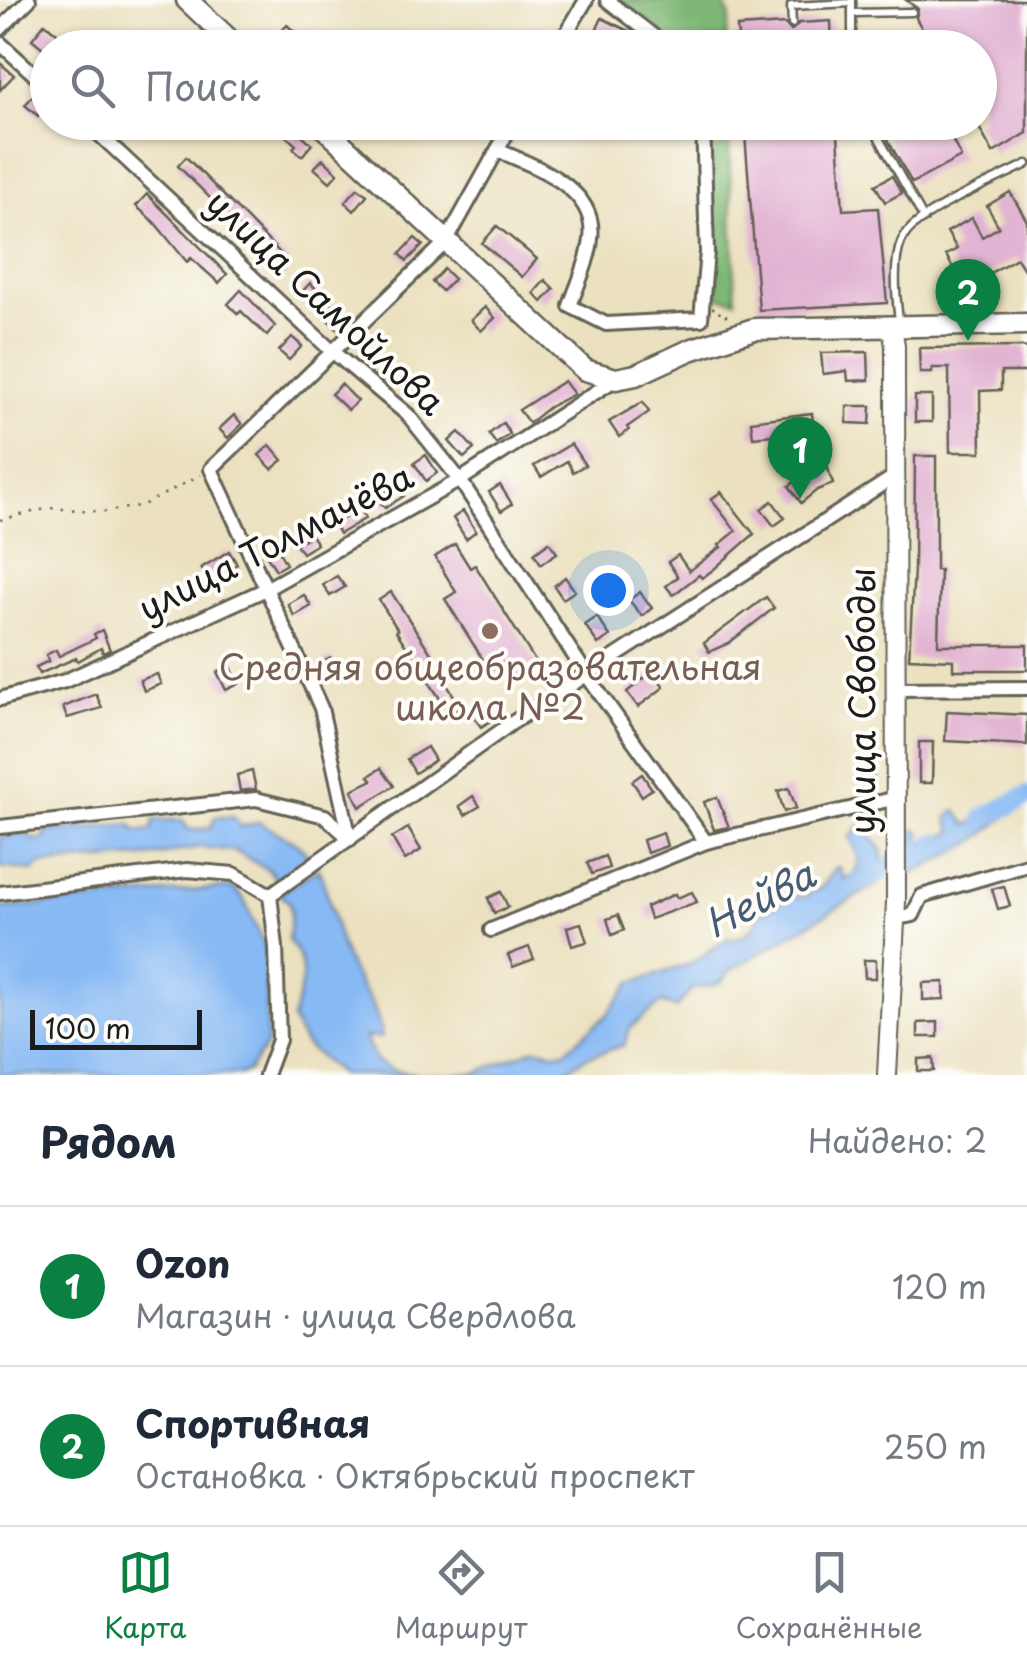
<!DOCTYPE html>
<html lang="ru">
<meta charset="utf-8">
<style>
:root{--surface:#fff;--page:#f6f6f7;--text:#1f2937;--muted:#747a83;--line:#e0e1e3;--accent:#0b8043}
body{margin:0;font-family:"Playpen Sans",sans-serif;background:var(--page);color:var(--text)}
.scale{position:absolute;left:30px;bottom:25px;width:172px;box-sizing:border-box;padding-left:10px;border:5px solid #1c1c1c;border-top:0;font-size:28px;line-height:35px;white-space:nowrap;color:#1c1c1c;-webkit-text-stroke:8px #fdfcf7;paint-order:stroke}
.you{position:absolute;left:608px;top:590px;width:35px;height:35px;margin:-25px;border:8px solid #fff;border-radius:50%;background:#1a73e8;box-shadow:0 0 0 15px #1a73e833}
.badge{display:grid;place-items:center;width:65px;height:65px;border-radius:50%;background:var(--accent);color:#fff;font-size:32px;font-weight:700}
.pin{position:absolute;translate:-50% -82px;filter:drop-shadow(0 2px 5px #0008)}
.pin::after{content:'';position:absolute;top:52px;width:35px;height:30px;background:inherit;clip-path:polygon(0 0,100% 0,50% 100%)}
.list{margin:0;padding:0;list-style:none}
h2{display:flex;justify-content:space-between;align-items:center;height:130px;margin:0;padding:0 40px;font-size:42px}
h2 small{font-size:32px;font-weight:400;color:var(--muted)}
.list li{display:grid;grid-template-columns:65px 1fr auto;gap:30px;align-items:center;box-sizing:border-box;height:160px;padding:0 40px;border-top:2px solid var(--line)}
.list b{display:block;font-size:38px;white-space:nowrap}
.list p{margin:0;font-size:32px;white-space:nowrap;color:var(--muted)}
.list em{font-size:32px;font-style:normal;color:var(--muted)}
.icon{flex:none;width:55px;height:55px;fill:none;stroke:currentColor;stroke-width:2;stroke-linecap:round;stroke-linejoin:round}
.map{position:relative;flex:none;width:1027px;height:1075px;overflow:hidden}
.search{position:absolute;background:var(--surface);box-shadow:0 2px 8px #0004;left:30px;right:30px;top:30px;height:110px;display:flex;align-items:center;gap:25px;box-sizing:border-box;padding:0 35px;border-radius:55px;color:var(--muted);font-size:38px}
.sheet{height:450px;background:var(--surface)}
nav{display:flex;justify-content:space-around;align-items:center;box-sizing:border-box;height:140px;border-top:2px solid var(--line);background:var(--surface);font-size:28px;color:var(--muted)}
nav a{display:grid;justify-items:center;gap:5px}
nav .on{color:var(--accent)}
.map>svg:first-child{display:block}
</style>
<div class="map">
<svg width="1027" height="1075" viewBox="0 0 1027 1075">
<rect width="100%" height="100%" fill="#fdfcf7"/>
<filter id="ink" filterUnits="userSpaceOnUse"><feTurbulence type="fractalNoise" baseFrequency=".01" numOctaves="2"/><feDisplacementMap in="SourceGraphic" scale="20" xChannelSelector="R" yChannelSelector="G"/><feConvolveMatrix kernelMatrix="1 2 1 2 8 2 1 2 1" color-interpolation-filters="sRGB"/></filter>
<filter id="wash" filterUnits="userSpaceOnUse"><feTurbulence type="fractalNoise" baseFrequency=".0048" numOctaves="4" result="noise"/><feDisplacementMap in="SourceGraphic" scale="40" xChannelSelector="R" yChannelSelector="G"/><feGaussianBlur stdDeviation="2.25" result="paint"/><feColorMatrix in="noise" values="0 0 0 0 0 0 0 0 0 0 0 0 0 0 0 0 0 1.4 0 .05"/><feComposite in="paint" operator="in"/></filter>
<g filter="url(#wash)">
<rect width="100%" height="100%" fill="#ebe1c0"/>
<g fill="#7eb775" stroke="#4d6a48" stroke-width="2.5">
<polygon points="618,0 722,0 730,17 724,47 675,47 658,29"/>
<polygon points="709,123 728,123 736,300 718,297"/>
</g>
<g fill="#87b9f4" stroke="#526a88" stroke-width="2.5">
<polygon points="1006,809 1006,817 972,843 913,874 910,833 915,829 920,832 921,847 953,832 947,818 956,810 967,825 985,816 986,811"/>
<polygon points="215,817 234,817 241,827 259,822 298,844 313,860 278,883 270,871 235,851 199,847 155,856 42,864 33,871 0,867 0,837 24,832 35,840 45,839 45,831 130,824 137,831 152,830 154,820 182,820 189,830 211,828"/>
<path d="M863,824L883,852L881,882L729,971C723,986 707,987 693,988L676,1008L661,1003L630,1028L624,1045L587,1057L558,1075H340L305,1044L292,1020C300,989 312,967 288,940L291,913L289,902L279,894L318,868C333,902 335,940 353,973C365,995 381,1013 381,1038L365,1037L376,1061L393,1070L416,1074L475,1073L536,1048L554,1053L565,1051L607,1015L631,983L690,964L727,939L741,937L753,929L760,914L791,896L804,897L822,887L836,868H840L843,879L855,874L859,859L850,836Z"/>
<polygon points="232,887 243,898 266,949 267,1044 248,1071 240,1075 0,1075 0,908"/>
</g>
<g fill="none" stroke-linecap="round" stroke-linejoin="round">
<g stroke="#87b9f4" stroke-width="20">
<polyline points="984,818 1027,796"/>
<polyline points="860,882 937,843"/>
</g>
</g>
<g id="blocks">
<g fill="#e2b3d3">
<polygon points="906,0 1027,0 1027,133 993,153 976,122 980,122 980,48 933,48 916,18 918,9"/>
<polygon points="602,18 633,33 652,48 608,48 592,39"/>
<polygon points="831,21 832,48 739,48 737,27 785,24 791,31 799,23"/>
<polygon points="45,23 58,34 45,50 32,39"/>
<polygon points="287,25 297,34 285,48 276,48 271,43"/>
<polygon points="0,63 14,75 0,90"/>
<polygon points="34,94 47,104 38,116 25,105"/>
<polygon points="270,122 288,122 312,144 302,156 293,148 296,145"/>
<polygon points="744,122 836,122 831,129 838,136 843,210 878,208 887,303 759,310"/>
<polygon points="878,122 943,122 961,157 912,183"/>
<polygon points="186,157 289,262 282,270 178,166"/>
<polygon points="323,159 338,173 330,182 314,168"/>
<polygon points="892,176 902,193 885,202 875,185"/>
<polygon points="358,188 367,195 354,211 345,202"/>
<polygon points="1010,192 1027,221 1027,275 1017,258 974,282 968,271 958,277 946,255 957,249 947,232 972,218 982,237 999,227 987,206"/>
<polygon points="147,194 227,274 219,283 191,258 187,262 155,223 136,206"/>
<polygon points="497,226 537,259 522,277 482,243"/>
<polygon points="415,238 423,245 407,261 400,254"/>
<polygon points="444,269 454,279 442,291 432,282"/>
<polygon points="545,280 554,289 542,302 534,293"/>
<polygon points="310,283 349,321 339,331 301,293"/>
<polygon points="241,290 275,326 267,336 241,311 238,314 228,304"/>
<polygon points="485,307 495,318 481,331 471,320"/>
<polygon points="292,337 302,346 289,360 279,351"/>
<polygon points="1022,347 1027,348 1027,372 1001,372 1001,390 980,391 981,452 950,452 949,368 932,368 932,373 920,373 919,348"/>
<polygon points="868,352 869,380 848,381 847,371 823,374 821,353"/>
<polygon points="564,381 574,394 549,407 529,423 519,410"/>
<polygon points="341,384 358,401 348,410 331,394"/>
<rect x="915" y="396" width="17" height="26"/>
<polygon points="643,402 649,412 627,427 629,430 619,437 609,422"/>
<polygon points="847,406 871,406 870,424 847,423"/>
<polygon points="812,413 814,434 817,434 833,484 817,490 801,503 789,486 811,471 799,432 753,437 751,421"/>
<polygon points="234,415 242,424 228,438 219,429"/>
<polygon points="503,423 510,434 496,444 489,434"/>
<polygon points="459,432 474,449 464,458 449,441"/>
<polygon points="571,444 585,465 573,472 567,461 541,477 534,466"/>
<polygon points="270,445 283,460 272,469 259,455"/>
<polygon points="426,455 437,473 426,481 414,463"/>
<polygon points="915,456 936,456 936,570 940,570 938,645 1027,645 1027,670 953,670 953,660 909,658 914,569"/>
<polygon points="396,485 404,496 385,508 376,497"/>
<polygon points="500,485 512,504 501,511 489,492"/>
<polygon points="721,492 754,534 714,569 702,578 699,575 673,595 666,586 678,577 668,562 678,555 689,571 721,547 719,545 736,531 711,499"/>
<polygon points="772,501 785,518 774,526 761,509"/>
<polygon points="360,509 366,518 339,534 334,524"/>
<polygon points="463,511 476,531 466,539 453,518"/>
<polygon points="311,535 317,544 302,553 296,544"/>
<polygon points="549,542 557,553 541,564 534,553"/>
<polygon points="455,544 470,568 475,565 537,664 514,678 504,662 490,671 445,599 456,592 435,557"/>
<polygon points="278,550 286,564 276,570 267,556"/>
<polygon points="229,551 237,564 209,580 201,568"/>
<polygon points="337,576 345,587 330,596 323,585"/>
<polygon points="565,577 575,591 563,599 554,586"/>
<polygon points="391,592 447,678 444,680 461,707 450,714 396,631 398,630 379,600"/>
<polygon points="640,592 652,608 642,616 629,600"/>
<polygon points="304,595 311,606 294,616 288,604"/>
<polygon points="766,597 774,608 729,643 709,652 704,643"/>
<polygon points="597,617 610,636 598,644 585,625"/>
<polygon points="102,630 110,650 103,653 101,648 78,661 76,658 39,674 36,667 49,661 46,655 56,650 59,656 96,638 94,634"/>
<polygon points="331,658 339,675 327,680 319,664"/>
<polygon points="230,665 239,684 226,690 217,672"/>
<polygon points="653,671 664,687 638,707 627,692"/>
<polygon points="157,674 161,684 144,691 140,680"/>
<polygon points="96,694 102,708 67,718 63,707"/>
<polygon points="482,706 492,720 481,727 471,713"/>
<polygon points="947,711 1027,715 1027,745 945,741"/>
<polygon points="919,742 933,742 932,783 919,783"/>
<polygon points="427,747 435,760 415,773 407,759"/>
<polygon points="872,766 874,784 862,785 861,768"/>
<polygon points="381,768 394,786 360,807 352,790 372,780 369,776"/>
<polygon points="252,771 256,789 240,791 237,775"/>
<polygon points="642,774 652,789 642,796 632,781"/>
<polygon points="789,788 796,808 784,812 778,791"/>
<polygon points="473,796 480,806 465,815 459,806"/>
<polygon points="717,797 729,827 714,830 704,802"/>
<polygon points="408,828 421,850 405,860 392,838"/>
<polygon points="663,833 667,846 647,853 643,840"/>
<polygon points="605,856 609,868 592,874 587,863"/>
<polygon points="1004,886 1010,906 998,909 992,889"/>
<polygon points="501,892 508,907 494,913 488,898"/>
<polygon points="692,892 697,902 650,919 646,907 675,894 677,898"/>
<polygon points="618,915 624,930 612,935 607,919"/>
<polygon points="581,923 587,942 572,946 567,927"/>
<polygon points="529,947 534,959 513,967 508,955"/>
<polygon points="864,960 876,960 876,978 865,978"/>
<polygon points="944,982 944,999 923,1000 923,983"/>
<polygon points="938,1022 938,1037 918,1037 918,1023"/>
<polygon points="933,1058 934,1071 918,1071 918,1059"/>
</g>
</g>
</g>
<g filter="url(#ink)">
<use href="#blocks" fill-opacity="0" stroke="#646155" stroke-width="2.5"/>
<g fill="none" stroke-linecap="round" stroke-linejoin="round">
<g stroke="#646155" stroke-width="11">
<g id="lane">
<polyline points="852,0 852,48"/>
<polyline points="852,13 912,12"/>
<polyline points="792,24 791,6 852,3"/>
<polyline points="870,122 924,219"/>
<polyline points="838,129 872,126"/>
<path d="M899,320C896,298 891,255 905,235C922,210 998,179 1027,164"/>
</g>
</g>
<g stroke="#646155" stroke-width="18">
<g id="street">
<polyline points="607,0 669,48"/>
<polyline points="0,29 29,0"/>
<polyline points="0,43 48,87"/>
<polyline points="558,48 586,0"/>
<polyline points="86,122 333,352 408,415 460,480 588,677 706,842"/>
<path d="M497,150C534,166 598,188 591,239C589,261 577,285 570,306L606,324L701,319L707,252L703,122"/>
<polyline points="895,689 1027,688"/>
<polyline points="0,699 65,681 266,589 460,480 616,379"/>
<polyline points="0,827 256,799 325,816 350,839"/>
<polyline points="350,839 321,708 211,469 446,242 513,122"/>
<polyline points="0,893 187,870 234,874 270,895"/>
<polyline points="270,895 512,723 895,476"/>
<polyline points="895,918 913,915 922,896 1027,865"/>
<polyline points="491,930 706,842 897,798"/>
<polyline points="266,1075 279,1040 276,947 270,895"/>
</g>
</g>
<g stroke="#646155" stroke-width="22">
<polyline id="secondary" points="887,1075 896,902 895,346 892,327"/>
</g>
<g stroke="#646155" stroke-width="25">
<g id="primary">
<polyline points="187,0 238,48"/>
<polyline points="318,122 585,370 616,379 636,375 690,350 754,329 1027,324"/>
</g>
</g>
<g stroke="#646155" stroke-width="2.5" stroke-dasharray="2.5 8" stroke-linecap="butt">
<polyline points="712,308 720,309 719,315 726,315 725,322"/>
<polyline points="0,520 49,508 106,512 143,505 201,475"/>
</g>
<use href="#lane" stroke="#fff" stroke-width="6"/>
<use href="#street" stroke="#fff" stroke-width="12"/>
<use href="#secondary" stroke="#fff" stroke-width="18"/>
<use href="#primary" stroke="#fff" stroke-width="20"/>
</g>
</g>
<circle fill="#8d6e63" stroke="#fdfcf7" stroke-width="4" cx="490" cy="631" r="10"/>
<g text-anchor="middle" stroke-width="8" stroke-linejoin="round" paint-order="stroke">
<g font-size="35" fill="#1c1c1c" stroke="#fdfcf7">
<text transform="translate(325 303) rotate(43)" y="12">улица Самойлова</text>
<text transform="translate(276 543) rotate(-27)" y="12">улица Толмачёва</text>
<text transform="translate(863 701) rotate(-90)" y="12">улица Свободы</text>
</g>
<g font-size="35" fill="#785e54" stroke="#fdfcf7">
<text x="490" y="680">Средняя общеобразовательная<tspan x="490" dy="40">школа №2</tspan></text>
</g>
<g font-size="38" font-style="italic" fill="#475b72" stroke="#fdfcf7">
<text transform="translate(760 900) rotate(-28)" y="13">Нейва</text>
</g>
</g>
</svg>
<div class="scale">100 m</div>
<div class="you"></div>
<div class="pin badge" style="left:800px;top:499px">1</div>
<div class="pin badge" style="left:968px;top:341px">2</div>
<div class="search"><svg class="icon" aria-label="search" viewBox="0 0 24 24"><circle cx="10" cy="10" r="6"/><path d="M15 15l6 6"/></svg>Поиск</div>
</div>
<section class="sheet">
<h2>Рядом<small>Найдено: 2</small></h2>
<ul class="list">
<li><span class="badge">1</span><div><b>Ozon</b><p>Магазин · улица Свердлова</p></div><em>120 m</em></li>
<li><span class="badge">2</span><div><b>Спортивная</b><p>Остановка · Октябрьский проспект</p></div><em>250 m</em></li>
</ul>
</section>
<nav>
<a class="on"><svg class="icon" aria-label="map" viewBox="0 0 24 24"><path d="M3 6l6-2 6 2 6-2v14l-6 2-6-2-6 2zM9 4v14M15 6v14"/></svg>Карта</a>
<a><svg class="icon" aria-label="directions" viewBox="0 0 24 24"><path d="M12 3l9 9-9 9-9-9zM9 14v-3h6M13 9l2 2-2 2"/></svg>Маршрут</a>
<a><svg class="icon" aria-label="saved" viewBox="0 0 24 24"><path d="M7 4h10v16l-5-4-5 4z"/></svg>Сохранённые</a>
</nav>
